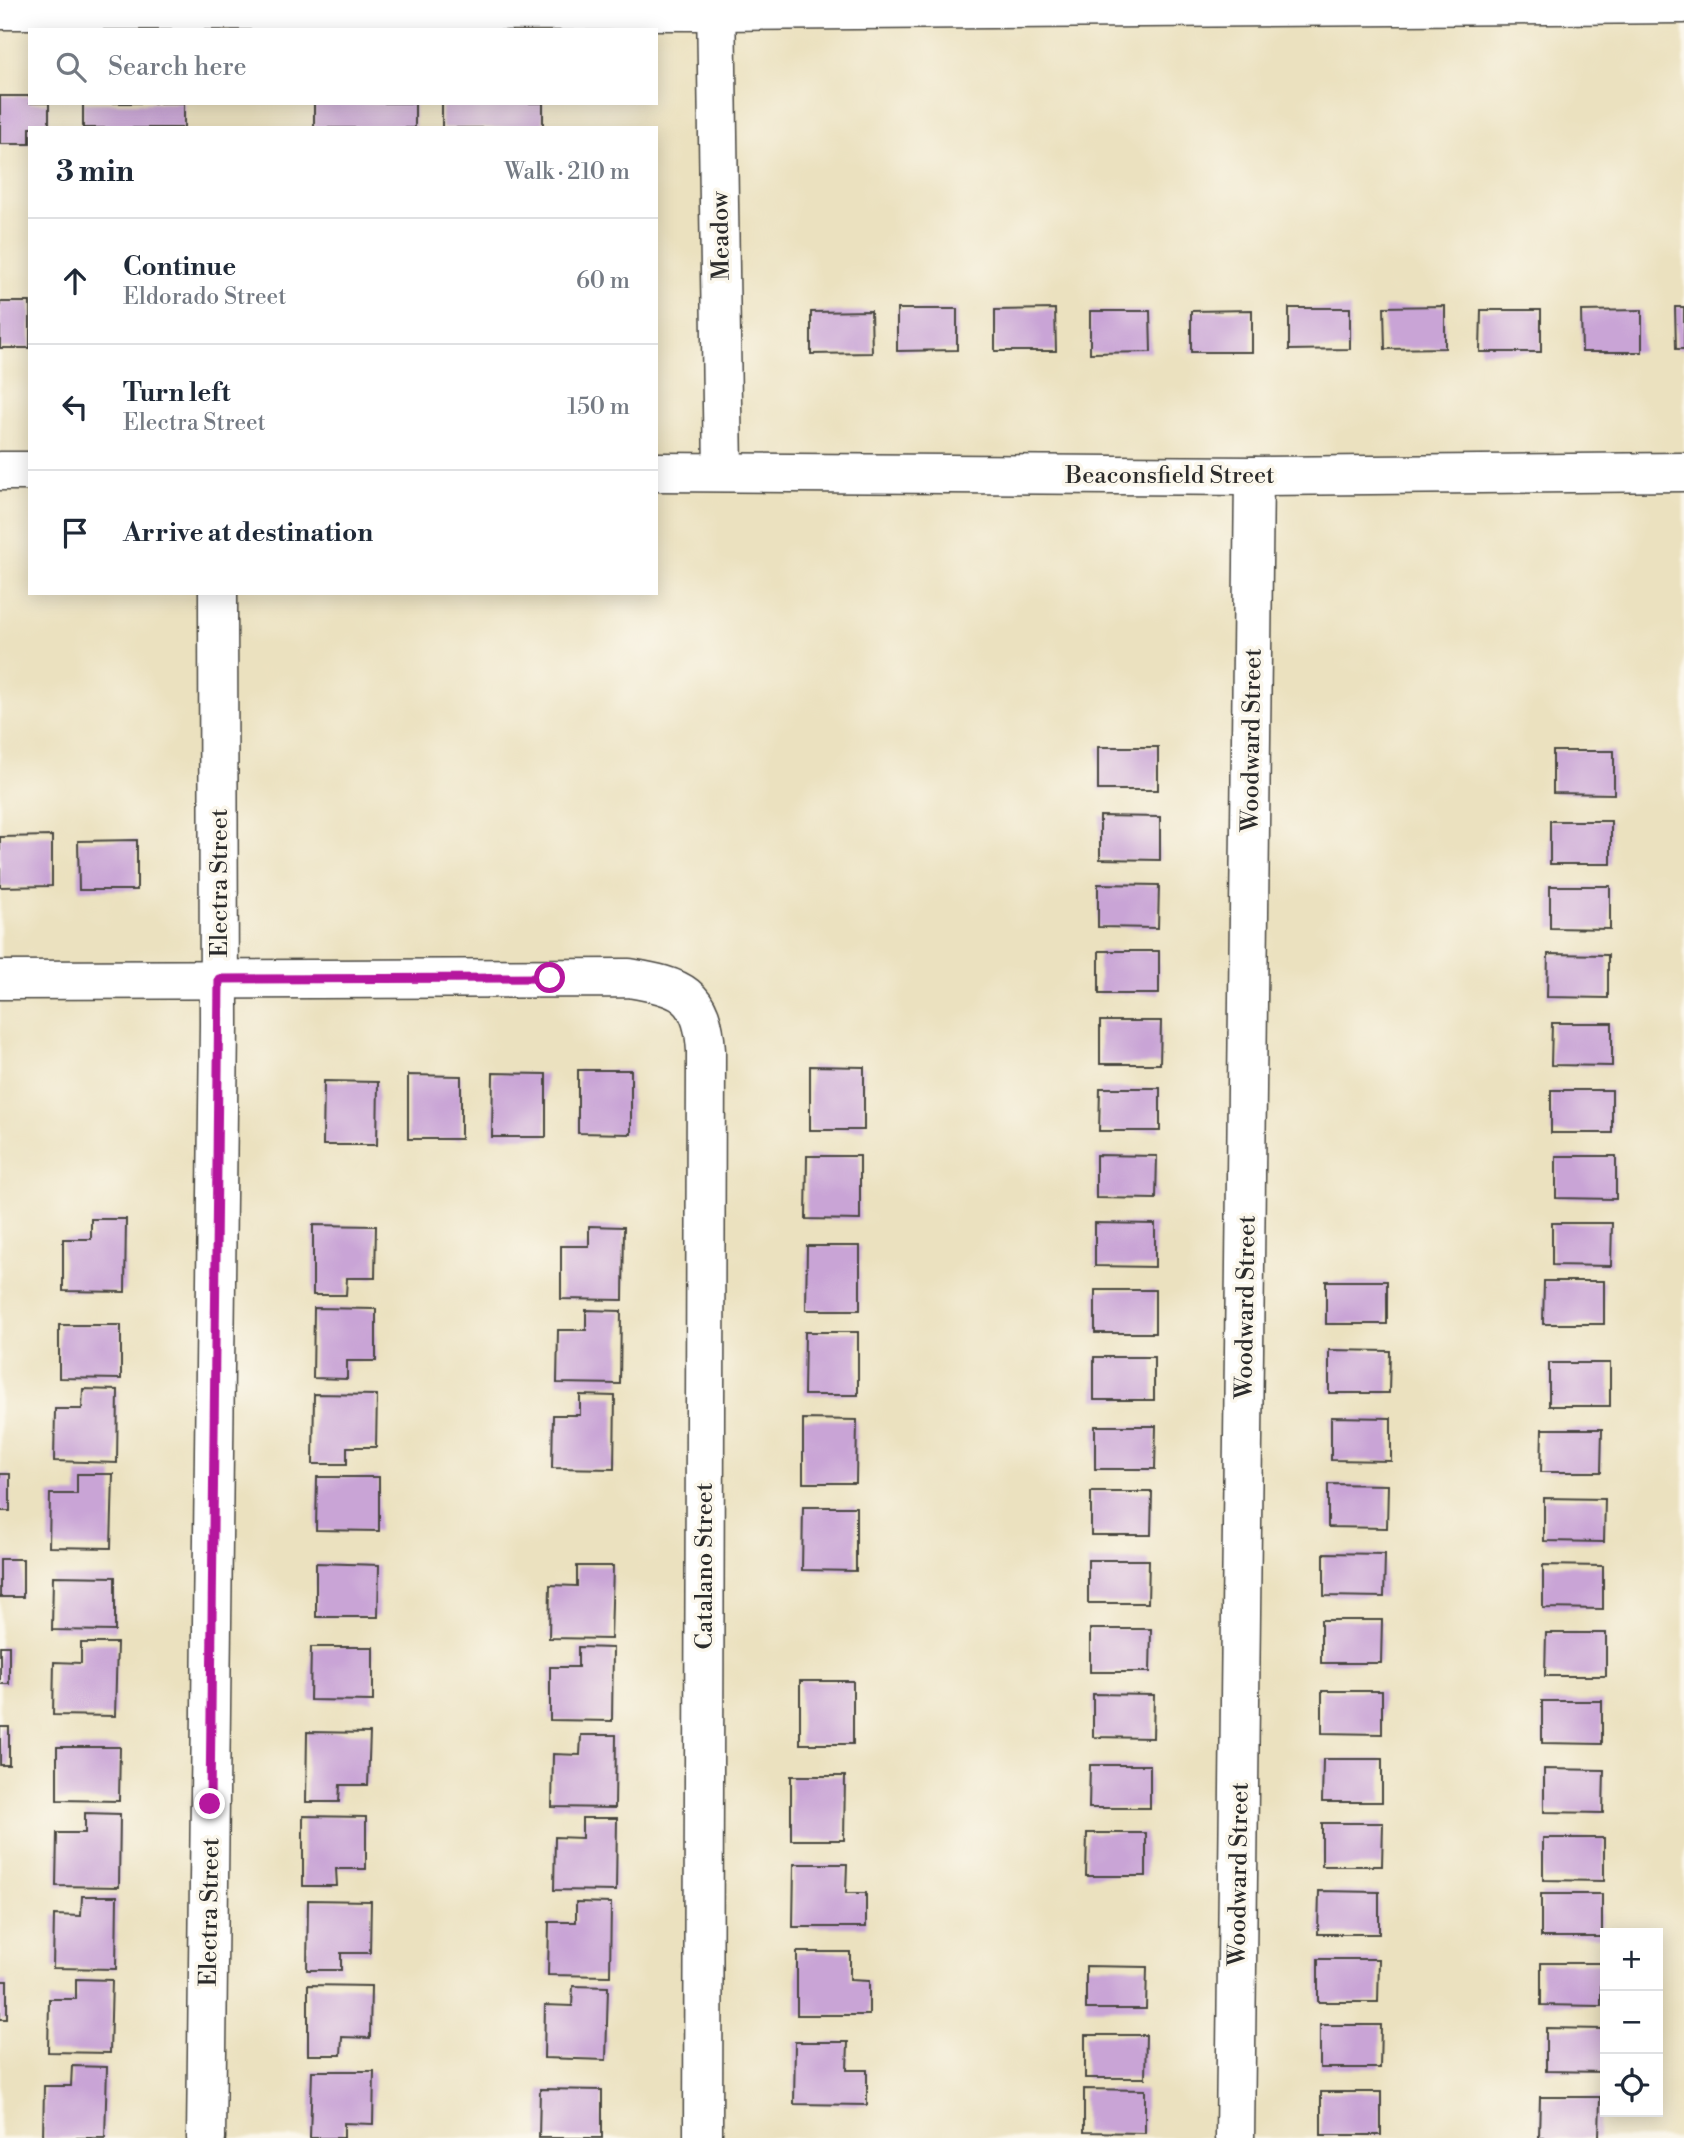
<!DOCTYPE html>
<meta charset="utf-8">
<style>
:root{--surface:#fff;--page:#f6f6f7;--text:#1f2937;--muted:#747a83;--line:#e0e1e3}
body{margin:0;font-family:"Libre Bodoni",serif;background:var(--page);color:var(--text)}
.controls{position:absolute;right:21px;bottom:21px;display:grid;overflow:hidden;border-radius:0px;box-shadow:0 4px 18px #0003}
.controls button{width:63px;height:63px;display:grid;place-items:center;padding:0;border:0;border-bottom:2px solid var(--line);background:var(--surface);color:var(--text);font:35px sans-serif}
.stop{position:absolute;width:21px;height:21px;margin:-16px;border:5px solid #b5179e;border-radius:50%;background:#fff}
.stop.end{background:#b5179e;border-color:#fff;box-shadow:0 2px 7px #0008}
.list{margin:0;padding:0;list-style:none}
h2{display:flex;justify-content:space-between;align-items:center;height:91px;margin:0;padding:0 28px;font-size:30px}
h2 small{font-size:23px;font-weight:400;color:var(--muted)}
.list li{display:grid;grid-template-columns:46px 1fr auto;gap:21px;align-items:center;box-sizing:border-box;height:126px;padding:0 28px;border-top:2px solid var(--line)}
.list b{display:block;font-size:26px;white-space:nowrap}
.list p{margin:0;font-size:23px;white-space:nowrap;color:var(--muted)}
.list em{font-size:23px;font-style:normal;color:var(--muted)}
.icon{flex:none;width:38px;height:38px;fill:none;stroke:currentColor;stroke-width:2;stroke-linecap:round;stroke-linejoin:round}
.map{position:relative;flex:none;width:1684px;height:2138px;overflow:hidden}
.search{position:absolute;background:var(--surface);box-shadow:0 4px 18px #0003;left:28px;top:28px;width:630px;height:77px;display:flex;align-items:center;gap:18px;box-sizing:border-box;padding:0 24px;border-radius:0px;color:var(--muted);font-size:26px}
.panel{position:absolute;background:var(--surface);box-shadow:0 4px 18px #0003;left:28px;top:126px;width:630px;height:469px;border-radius:0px}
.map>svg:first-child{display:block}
</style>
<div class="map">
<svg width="1684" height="2138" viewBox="0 0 1684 2138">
<rect width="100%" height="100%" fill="#fbf7ec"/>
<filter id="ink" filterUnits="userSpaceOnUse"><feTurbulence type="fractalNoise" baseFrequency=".0143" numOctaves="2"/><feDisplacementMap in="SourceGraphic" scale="14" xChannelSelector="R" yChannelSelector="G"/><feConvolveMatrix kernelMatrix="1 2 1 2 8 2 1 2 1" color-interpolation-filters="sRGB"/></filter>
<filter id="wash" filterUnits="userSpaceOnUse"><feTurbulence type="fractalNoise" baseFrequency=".00686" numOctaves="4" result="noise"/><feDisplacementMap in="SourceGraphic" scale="28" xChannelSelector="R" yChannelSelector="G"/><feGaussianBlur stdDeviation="1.57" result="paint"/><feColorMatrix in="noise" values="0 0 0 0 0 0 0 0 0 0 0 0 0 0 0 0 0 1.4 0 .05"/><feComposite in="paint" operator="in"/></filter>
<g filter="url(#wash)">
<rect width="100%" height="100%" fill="#ebe1bf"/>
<g id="blocks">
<g fill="#c9a4d6">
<polygon points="0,96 30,96 30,103 49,103 49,128 30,128 30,144 0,144"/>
<rect x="83" y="103" width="101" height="25"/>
<rect x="314" y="103" width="101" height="25"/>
<rect x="442" y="103" width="101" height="25"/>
<rect x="0" y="302" width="30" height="46"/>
<polygon points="1445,306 1445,348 1385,349 1384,307"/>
<polygon points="1675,307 1684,307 1684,349 1676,349"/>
<polygon points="1289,308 1350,308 1350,349 1289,350"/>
<polygon points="897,309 957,309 957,350 897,351"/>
<polygon points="1055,309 1056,351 995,351 995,310"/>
<polygon points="1252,310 1252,352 1191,352 1191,311"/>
<polygon points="1481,310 1541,310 1541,352 1480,352"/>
<polygon points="1642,310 1642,352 1582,352 1581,311"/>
<polygon points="871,311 872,353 811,354 811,312"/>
<polygon points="1090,311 1150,311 1151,352 1090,353"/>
<rect x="1098" y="747" width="60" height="43"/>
<polygon points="1553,751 1614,751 1614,794 1553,793"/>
<polygon points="1100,816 1160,817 1160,860 1100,859"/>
<rect x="1550" y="821" width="61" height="43"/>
<polygon points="52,836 52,886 0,887 0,837"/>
<polygon points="137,840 137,890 79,890 78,841"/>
<polygon points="1098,884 1159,885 1158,928 1098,927"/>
<polygon points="1550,886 1610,886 1610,929 1550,928"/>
<rect x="1099" y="951" width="60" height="43"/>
<polygon points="1548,954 1608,955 1608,998 1547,997"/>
<polygon points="1100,1021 1161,1021 1160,1064 1100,1064"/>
<polygon points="1552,1023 1612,1023 1612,1066 1551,1065"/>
<polygon points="810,1066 864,1067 864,1130 810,1130"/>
<polygon points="578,1070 631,1070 631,1134 578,1133"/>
<polygon points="493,1073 546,1074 546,1137 492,1137"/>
<polygon points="408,1075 461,1076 461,1139 408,1139"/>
<polygon points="324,1081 378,1082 377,1145 323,1145"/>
<polygon points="1100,1088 1160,1088 1160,1131 1099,1131"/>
<rect x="1551" y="1090" width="61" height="43"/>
<polygon points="1096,1155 1157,1156 1156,1199 1096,1198"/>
<polygon points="807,1156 860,1156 860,1220 806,1219"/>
<polygon points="1556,1156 1616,1156 1616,1199 1556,1198"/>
<polygon points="91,1219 126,1219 125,1292 63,1291 63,1239 91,1239"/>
<polygon points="1095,1223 1155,1224 1155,1267 1095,1266"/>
<polygon points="1552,1223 1612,1223 1611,1266 1552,1265"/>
<polygon points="313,1225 376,1226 375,1278 347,1278 346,1295 313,1295"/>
<polygon points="589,1226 624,1227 623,1300 561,1299 561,1246 589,1246"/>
<polygon points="807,1246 860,1246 860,1310 806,1310"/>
<rect x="1326" y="1281" width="61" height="43"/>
<polygon points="1544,1281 1604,1281 1604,1324 1543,1324"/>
<rect x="1095" y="1290" width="60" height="43"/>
<polygon points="314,1308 376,1309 376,1361 347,1361 347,1379 313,1378"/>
<polygon points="586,1310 621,1311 620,1384 557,1383 558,1330 586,1330"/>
<polygon points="59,1325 121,1325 121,1379 59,1378"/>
<polygon points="805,1332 858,1332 858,1395 804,1395"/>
<polygon points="1329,1350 1390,1351 1389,1393 1329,1393"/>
<rect x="1094" y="1357" width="60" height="43"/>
<rect x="1549" y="1363" width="61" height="43"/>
<polygon points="83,1389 118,1390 117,1463 54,1461 55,1409 82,1409"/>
<polygon points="314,1394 377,1395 376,1447 347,1447 347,1464 313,1464"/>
<polygon points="580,1395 615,1396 614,1469 552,1468 553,1415 580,1415"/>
<polygon points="1331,1417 1391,1418 1391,1461 1331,1460"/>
<polygon points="803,1419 857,1420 856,1483 803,1483"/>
<polygon points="1095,1426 1156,1426 1155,1469 1095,1469"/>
<polygon points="1542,1429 1602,1429 1601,1472 1541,1472"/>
<rect x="0" y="1474" width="10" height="37"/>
<polygon points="77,1474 113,1474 111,1548 49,1547 50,1494 77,1494"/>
<polygon points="317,1477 379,1477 379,1531 316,1530"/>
<polygon points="1328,1484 1388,1485 1387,1528 1328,1527"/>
<polygon points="1091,1492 1152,1492 1151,1535 1091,1535"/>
<polygon points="1544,1498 1605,1499 1604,1542 1544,1541"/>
<polygon points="803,1507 856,1507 856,1571 802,1570"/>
<polygon points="1324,1553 1385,1554 1384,1597 1324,1596"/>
<rect x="0" y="1559" width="23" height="38"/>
<polygon points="1088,1560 1149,1560 1148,1603 1088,1603"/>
<polygon points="316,1563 379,1565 378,1617 316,1617"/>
<polygon points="1543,1565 1603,1566 1603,1609 1543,1608"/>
<polygon points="577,1566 613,1566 611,1639 549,1638 550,1585 577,1586"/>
<polygon points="53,1576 115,1577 115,1631 52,1630"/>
<polygon points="1321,1620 1382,1620 1381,1663 1321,1663"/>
<polygon points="1090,1629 1151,1629 1150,1672 1090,1672"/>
<polygon points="1546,1633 1606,1633 1606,1676 1545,1676"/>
<polygon points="81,1643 117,1643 115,1716 53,1715 54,1662 81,1663"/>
<rect x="0" y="1646" width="9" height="38"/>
<polygon points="311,1647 373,1647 373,1701 310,1700"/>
<polygon points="578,1647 613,1648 612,1721 550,1720 550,1667 578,1667"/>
<rect x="800" y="1681" width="53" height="63"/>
<polygon points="1322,1691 1382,1691 1382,1734 1322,1733"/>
<polygon points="1093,1694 1154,1695 1153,1738 1093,1737"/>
<polygon points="1542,1701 1602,1701 1602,1744 1542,1743"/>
<rect x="0" y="1727" width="9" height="38"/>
<polygon points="307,1732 370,1733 368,1785 340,1785 339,1802 306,1802"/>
<polygon points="581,1735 616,1735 615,1808 552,1807 553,1754 580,1755"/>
<polygon points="57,1747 120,1747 119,1801 57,1800"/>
<polygon points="1323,1759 1382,1759 1382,1802 1322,1802"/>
<polygon points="1090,1765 1150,1765 1150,1808 1089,1808"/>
<polygon points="1544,1769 1604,1770 1603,1813 1544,1812"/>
<polygon points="791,1776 845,1776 844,1840 791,1840"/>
<polygon points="85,1813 120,1814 119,1887 56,1886 57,1833 85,1833"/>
<polygon points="303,1816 366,1817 366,1869 336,1869 337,1886 303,1886"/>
<polygon points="582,1818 617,1818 616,1891 554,1890 555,1837 582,1838"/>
<polygon points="1322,1823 1383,1823 1382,1866 1322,1866"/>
<polygon points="1087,1833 1146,1833 1146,1876 1086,1876"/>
<polygon points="1543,1838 1604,1838 1604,1881 1543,1880"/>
<polygon points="794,1864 847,1864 846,1893 866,1893 866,1927 793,1927"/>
<polygon points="1319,1891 1379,1892 1379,1934 1318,1934"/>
<rect x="1541" y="1894" width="61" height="43"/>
<polygon points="82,1896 117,1896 116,1969 53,1968 54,1915 81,1916"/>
<polygon points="308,1900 371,1901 370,1953 341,1953 341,1970 307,1970"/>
<polygon points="576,1902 611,1903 610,1976 548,1975 549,1922 576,1922"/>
<polygon points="797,1952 850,1952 850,1980 869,1981 869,2015 797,2015"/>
<polygon points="1318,1959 1379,1959 1378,2002 1318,2002"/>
<polygon points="1541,1963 1601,1963 1601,2006 1541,2005"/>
<polygon points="1086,1966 1147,1967 1146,2009 1086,2009"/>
<polygon points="76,1979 112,1980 110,2053 48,2052 49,1999 76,1999"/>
<rect x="0" y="1981" width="7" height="38"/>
<polygon points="308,1985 371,1986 370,2038 342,2037 341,2055 308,2055"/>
<polygon points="573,1986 608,1987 606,2060 544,2058 545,2005 572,2006"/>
<polygon points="1320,2025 1381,2025 1380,2068 1320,2068"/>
<polygon points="1546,2028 1605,2029 1605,2072 1546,2071"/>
<polygon points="1085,2035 1146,2035 1145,2078 1085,2078"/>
<polygon points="795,2042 848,2042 847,2070 867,2070 867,2105 794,2104"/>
<polygon points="72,2066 107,2067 105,2138 43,2138 44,2086 71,2086"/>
<polygon points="312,2071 374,2071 373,2124 344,2123 344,2138 310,2138"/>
<polygon points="540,2089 602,2090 602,2138 539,2138"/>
<polygon points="1084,2089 1145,2090 1145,2133 1084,2132"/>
<rect x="1321" y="2092" width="60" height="43"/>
<polygon points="1540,2097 1600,2097 1599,2138 1539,2138"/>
</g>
</g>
</g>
<g filter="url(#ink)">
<use href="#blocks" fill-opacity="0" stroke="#484641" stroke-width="2"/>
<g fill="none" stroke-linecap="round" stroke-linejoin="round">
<g stroke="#484641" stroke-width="41">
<g id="minor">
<polyline points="716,0 723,472"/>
<polyline points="0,10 716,11 1684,4"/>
<polyline points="0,471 30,471"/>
<polyline points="656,472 1254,476 1684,472"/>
<path d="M0,980L629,978C681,987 703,993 706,1051L703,2138"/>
<polyline points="206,2138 219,1024 218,593"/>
<polyline points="1235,2138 1254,476"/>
</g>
</g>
<use href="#minor" stroke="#fff" stroke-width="38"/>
</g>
</g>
<g fill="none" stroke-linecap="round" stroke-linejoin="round" filter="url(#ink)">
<polyline stroke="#b5179e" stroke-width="9" points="210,1804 219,979 550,978"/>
</g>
<g text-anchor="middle" stroke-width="7" stroke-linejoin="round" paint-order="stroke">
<g font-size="24" fill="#2b2b2b" stroke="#fbf7ec">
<text transform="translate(720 236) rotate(-91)" y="8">Meadow</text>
<text x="1170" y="483">Beaconsfield Street</text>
<text transform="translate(1251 740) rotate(-89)" y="8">Woodward Street</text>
<text transform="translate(219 883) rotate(-90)" y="8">Electra Street</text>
<text transform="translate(1245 1307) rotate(-89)" y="8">Woodward Street</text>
<text transform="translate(704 1566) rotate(-90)" y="8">Catalano Street</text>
<text transform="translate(1238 1874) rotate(-89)" y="8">Woodward Street</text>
<text transform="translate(209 1912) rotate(-89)" y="8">Electra Street</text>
</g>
</g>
</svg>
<div class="controls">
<button>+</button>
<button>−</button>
<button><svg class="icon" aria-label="locate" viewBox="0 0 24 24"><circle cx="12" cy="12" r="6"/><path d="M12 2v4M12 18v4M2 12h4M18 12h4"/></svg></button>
</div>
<div class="stop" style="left:550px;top:978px"></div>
<div class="stop end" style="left:210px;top:1804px"></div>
<div class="search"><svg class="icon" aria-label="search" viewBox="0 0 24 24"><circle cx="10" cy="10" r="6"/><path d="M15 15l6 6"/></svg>Search here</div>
<section class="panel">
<h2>3 min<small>Walk · 210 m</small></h2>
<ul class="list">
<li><svg class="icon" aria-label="ahead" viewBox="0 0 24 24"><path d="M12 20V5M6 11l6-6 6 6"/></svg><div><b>Continue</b><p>Eldorado Street</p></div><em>60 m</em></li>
<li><svg class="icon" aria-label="left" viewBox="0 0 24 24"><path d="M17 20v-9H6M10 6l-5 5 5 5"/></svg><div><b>Turn left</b><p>Electra Street</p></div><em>150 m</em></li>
<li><svg class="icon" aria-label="arrive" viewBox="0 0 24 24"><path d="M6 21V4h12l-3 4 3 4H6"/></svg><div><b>Arrive at destination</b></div></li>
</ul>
</section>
</div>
